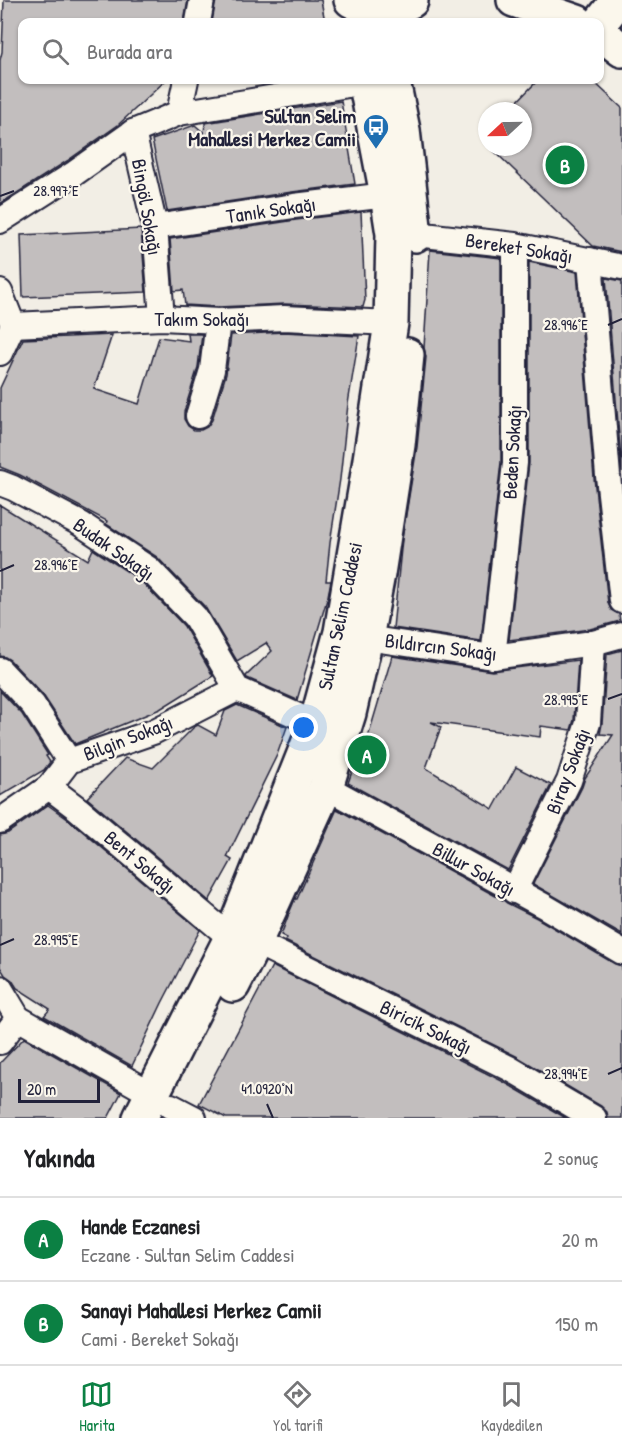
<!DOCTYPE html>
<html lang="tr">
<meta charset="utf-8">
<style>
:root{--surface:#fff;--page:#f6f6f6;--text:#202124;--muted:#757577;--line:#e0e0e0;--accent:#0b8043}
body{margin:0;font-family:"Patrick Hand",sans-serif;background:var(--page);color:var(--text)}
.compass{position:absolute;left:478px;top:102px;width:54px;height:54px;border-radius:50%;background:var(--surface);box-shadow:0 2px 4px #0004;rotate:248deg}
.scale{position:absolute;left:18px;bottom:15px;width:82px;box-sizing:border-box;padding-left:6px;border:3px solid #22223b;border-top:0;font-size:16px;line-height:21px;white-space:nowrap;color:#22223b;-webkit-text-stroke:4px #fbf7ec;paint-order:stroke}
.you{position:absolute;left:304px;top:728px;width:21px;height:21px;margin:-15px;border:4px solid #fff;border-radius:50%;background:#1a73e8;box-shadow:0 0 0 9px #1a73e833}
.badge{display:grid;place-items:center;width:39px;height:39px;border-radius:50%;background:var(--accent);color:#fff;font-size:20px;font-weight:700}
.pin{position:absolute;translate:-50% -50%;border:3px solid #fff;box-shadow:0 2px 6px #0006}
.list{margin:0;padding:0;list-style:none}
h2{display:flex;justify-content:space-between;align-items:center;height:78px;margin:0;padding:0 24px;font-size:26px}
h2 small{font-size:20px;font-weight:400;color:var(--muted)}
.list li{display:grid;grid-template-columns:39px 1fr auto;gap:18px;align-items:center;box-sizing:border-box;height:84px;padding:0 24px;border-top:2px solid var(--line)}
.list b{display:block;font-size:22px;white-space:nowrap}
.list p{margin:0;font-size:20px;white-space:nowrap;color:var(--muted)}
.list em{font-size:20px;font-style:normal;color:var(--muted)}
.icon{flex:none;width:33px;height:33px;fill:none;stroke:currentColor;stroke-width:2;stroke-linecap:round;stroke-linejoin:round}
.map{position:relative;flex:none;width:622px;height:1118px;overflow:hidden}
.search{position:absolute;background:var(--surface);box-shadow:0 2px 4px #0004;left:18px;right:18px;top:18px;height:66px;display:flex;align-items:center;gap:15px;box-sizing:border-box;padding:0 21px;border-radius:12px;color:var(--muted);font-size:22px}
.sheet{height:246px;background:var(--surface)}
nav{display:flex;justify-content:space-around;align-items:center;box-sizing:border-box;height:84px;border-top:2px solid var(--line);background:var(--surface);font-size:16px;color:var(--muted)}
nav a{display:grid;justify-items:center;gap:3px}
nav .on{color:var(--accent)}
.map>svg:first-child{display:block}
</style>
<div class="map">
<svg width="622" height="1118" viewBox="0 0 622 1118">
<rect width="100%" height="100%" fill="#f2eee5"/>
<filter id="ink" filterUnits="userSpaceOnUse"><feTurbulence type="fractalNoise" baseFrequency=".0167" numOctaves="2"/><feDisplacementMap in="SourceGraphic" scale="12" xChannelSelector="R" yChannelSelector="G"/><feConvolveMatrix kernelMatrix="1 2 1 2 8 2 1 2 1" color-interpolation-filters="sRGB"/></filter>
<g filter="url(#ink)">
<g fill="#c2bebe" stroke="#22223b" stroke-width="1.5">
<polygon points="4,0 188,0 184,22 22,22 22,80 166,80 118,125 67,161 0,204 0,60 2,52"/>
<polygon points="216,0 321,0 325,22 212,22"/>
<polygon points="538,80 592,80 622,108 622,252 593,246 490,147 523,147 523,111 508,111"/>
<polygon points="341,101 355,184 292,192 167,211 152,140 195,125 204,133 205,123"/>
<polygon points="361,212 365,300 363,307 285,304 218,307 185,305 183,290 174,291 170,239 296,220"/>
<polygon points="141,229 146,292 23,297 21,235"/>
<polygon points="430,250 501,258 501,462 481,641 393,628 402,539 417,447 426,357 424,348"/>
<polygon points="529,262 577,272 594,478 608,603 611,610 619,614 620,621 590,629 509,640 529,463"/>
<polygon points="606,278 622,281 622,472"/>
<polygon points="284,332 359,336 348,404 340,479 330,543 326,581 331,581 328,596 297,700 247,678 246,676 272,651 266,643 237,661 205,607 157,557 106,524 107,521 20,475 0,467 0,388 23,339 112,335 94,389 139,404 159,337 189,341 188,334 202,334 198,367 184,412 184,419 188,426 194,430 201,430 207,427 212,420 226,374 231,335"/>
<polygon points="0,505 88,560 93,549 140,580 184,626 213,676 160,709 75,744 43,695 10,660 5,657 0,656"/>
<polygon points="622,650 622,935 533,884 582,787 585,778 613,735 600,734 602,724 607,654"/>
<polygon points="392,656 492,671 578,660 574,720 571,730 541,726 540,737 431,722 441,727 426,768 493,809 516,767 551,785 508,870 348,783 359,752 363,754"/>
<polygon points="0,691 22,714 48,755 46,756 50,762 44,770 0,796"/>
<polygon points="237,705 287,727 277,755 227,857 232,860 209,901 87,798 125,758 153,768 194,727 198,725 216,735 225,711"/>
<polygon points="48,805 69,820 200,930 162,1003 132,1066 44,1016 50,1009 17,988 12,980 5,975 0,967 0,835 8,833"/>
<polygon points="337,809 503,900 507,903 537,918 615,964 622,966 622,1118 608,1118 607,1112 601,1106 516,1056 285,941 287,938 281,935 290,911 295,899 297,899"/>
<polygon points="272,966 502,1081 566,1118 226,1118 199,1104"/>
<polygon points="24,1038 121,1093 108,1118 0,1118 0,1063"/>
</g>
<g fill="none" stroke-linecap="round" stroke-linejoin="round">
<g stroke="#22223b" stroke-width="28">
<g id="street">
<polyline points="198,22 202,0"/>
<polyline points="179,113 186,80"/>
<polyline points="133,132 155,227 162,318"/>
<polyline points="0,221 75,173 133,132 179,113 366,82"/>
<polyline points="155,227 294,206 387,195"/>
<polyline points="415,234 515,245 622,267"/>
<polyline points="590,260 608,476 622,601"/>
<polyline points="0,292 13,325 0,353"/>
<polyline points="13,325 162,318 218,321 284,318 391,323"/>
<polyline points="198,416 212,370 218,321"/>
<polyline points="0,483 13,488 81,524 149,569 195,617 237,689 316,724"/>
<polyline points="366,638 493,657 593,643 622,635"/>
<polyline points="493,657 515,463 515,245"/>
<polyline points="0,670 33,705 69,761"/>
<polyline points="49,787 78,809 231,938"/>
<polyline points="326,787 544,906 622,952"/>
<polyline points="0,821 49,787 69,761 153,732 237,689"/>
<polyline points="514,891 569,781 588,723 593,643"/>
<polyline points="255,942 509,1068 594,1118"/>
<polyline points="0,988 18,1018 152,1094"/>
<polyline points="0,1042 18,1018"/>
<polyline points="171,1106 194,1118"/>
</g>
</g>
<g stroke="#22223b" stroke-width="38">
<g id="secondary">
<path d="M351,0C371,12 390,13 411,1"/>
<polyline points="514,0 577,22"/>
<polyline points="600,23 618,0"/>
<polyline points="600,33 622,50"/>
<polyline points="394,80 394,86 403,130 415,235"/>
<polyline points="233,985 255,942 326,787 349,713 366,638 378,574 398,445 407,355"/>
<polyline points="140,1118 231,938 316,724 341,632 367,479 391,323 393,234 387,195 365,80"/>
</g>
</g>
<use href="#street" stroke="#fbf7ec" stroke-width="24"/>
<use href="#secondary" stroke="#fbf7ec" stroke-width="33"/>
</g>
</g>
<path fill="none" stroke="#22223b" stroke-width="2" d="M0,196L14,191M608,325L622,319M0,571L14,565M608,699L622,694M0,945L14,939M608,1074L622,1068M267,1104L273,1118"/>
<defs>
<g id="bus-pin" transform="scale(1.35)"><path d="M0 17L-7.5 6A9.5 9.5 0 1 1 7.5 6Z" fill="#1f6fb2" stroke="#fbf7ec"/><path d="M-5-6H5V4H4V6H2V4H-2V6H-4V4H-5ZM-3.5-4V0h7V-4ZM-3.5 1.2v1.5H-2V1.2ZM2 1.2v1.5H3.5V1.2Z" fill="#fff"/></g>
</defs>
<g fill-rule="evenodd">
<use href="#bus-pin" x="376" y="127"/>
</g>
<g text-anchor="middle" stroke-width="4.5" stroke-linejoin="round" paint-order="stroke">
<g font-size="20" font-weight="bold" fill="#22223b" stroke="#fbf7ec" text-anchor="end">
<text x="356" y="123">Sultan Selim<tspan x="356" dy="23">Mahallesi Merkez Camii</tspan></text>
</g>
<g font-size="20" fill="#22223b" stroke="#fbf7ec">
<text transform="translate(147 207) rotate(80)" y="7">Bingöl Sokağı</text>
<text transform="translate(271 210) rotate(-8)" y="7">Tanık Sokağı</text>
<text transform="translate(519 248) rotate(9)" y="7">Bereket Sokağı</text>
<text x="202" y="326">Takım Sokağı</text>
<text transform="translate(512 452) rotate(-87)" y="7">Beden Sokağı</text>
<text transform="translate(114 549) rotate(35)" y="7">Budak Sokağı</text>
<text transform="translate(340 616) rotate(-78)" y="7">Sultan Selim Caddesi</text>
<text transform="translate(441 647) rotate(7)" y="7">Bıldırcın Sokağı</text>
<text transform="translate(128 738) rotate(-21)" y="7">Bilgin Sokağı</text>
<text transform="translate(568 771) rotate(-69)" y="7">Biray Sokağı</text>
<text transform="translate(140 862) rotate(40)" y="7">Bent Sokağı</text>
<text transform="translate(474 869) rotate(29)" y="7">Billur Sokağı</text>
<text transform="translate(426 1027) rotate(26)" y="7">Biricik Sokağı</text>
</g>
</g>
<g font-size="15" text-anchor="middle" fill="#22223b" stroke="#fbf7ec" stroke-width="4.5" stroke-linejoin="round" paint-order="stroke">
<text x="56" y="196">28.997°E</text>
<text x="566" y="330">28.996°E</text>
<text x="56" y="570">28.996°E</text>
<text x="566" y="705">28.995°E</text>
<text x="56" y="945">28.995°E</text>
<text x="566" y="1079">28.994°E</text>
<text x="267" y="1094">41.0920°N</text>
</g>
</svg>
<svg class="compass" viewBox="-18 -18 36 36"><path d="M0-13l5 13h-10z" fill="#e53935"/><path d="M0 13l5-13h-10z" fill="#757577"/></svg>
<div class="scale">20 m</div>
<div class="you"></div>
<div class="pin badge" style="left:367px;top:755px">A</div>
<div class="pin badge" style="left:565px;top:165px">B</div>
<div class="search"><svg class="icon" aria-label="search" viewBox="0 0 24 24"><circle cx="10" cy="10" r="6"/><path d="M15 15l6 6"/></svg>Burada ara</div>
</div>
<section class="sheet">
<h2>Yakında<small>2 sonuç</small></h2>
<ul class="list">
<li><span class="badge">A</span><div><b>Hande Eczanesi</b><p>Eczane · Sultan Selim Caddesi</p></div><em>20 m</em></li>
<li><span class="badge">B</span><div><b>Sanayi Mahallesi Merkez Camii</b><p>Cami · Bereket Sokağı</p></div><em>150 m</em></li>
</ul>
</section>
<nav>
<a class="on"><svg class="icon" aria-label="map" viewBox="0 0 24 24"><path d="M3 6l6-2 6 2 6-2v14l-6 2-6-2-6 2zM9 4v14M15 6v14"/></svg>Harita</a>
<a><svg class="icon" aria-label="directions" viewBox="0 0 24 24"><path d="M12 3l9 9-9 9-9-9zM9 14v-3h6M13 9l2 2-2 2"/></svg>Yol tarifi</a>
<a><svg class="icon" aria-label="saved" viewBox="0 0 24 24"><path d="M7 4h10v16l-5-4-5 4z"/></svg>Kaydedilen</a>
</nav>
